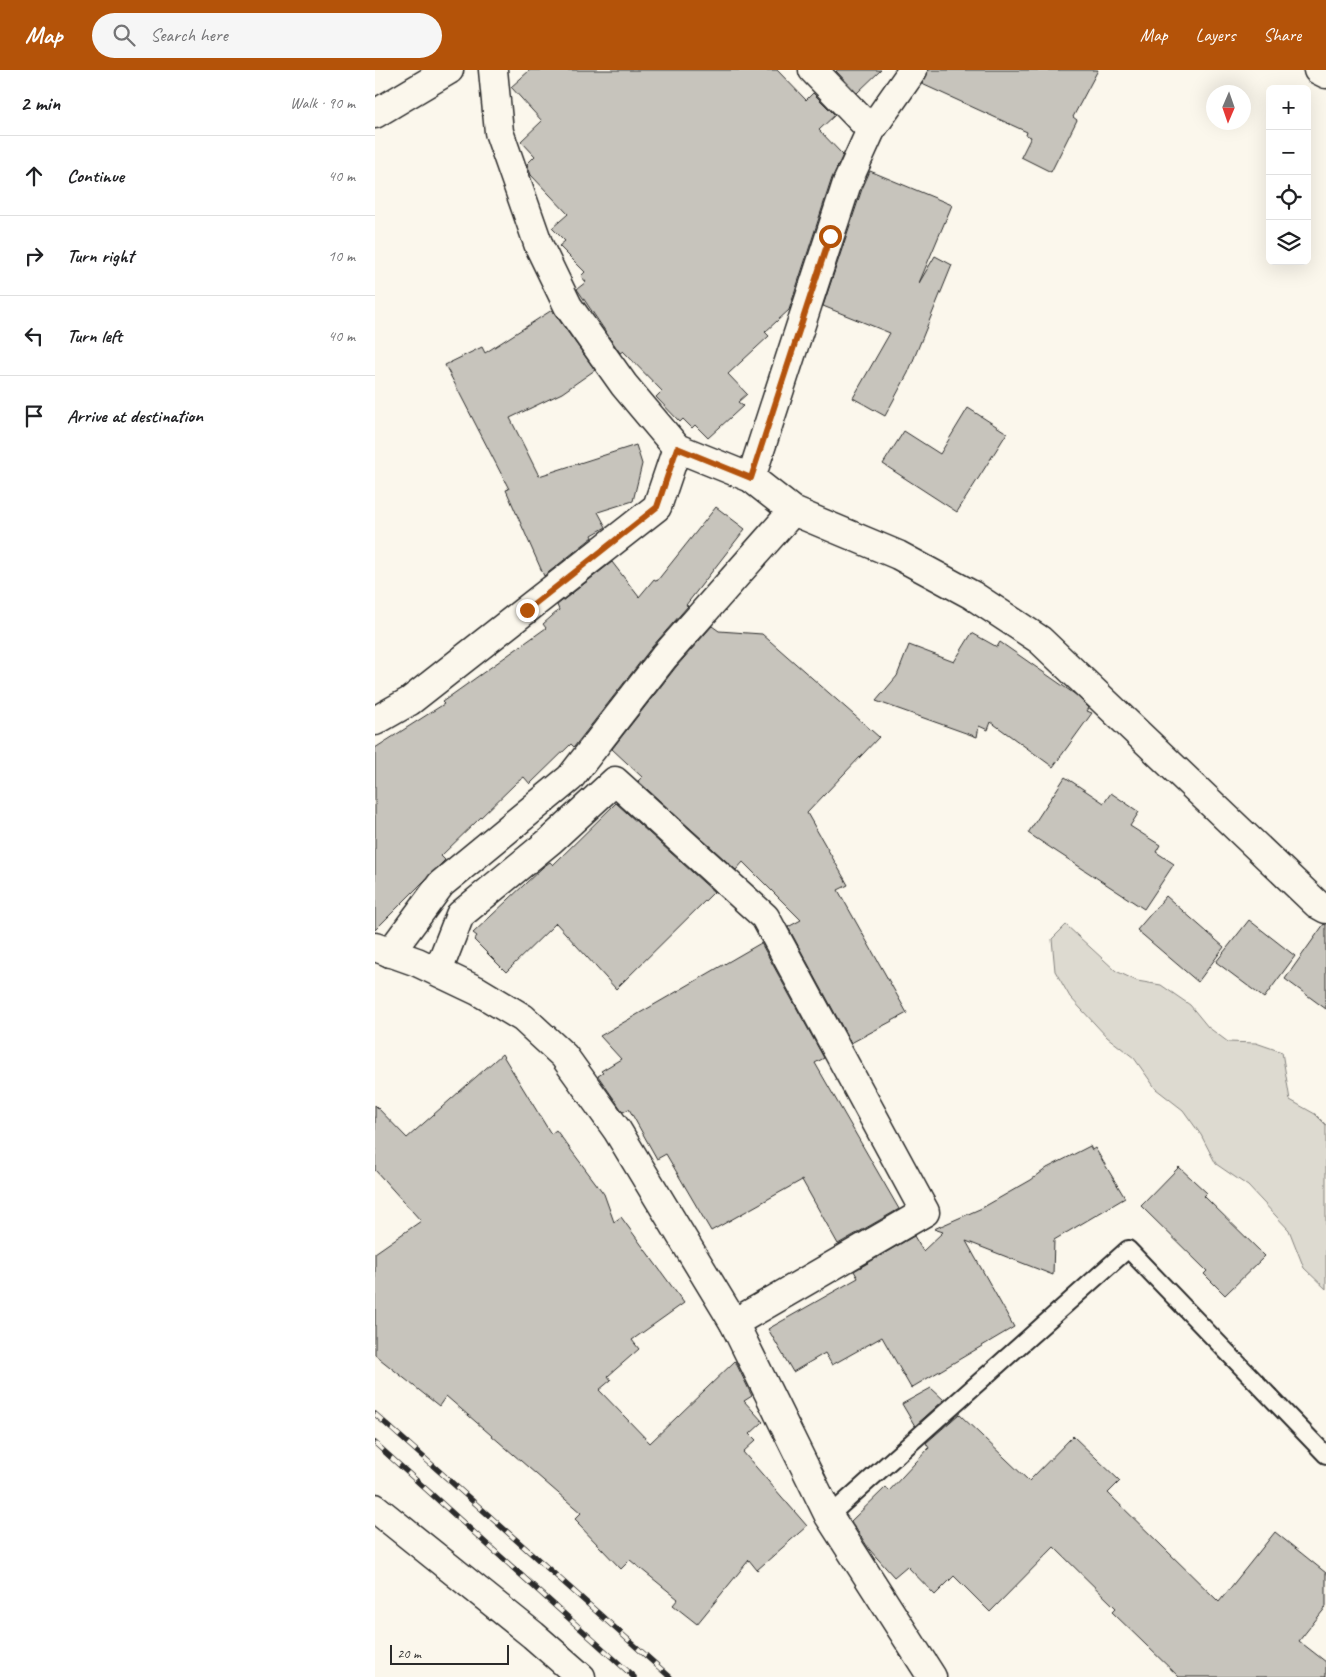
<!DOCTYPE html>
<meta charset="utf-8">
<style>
:root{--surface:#fff;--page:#f6f6f6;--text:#202124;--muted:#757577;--line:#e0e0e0;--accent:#b45309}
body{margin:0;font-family:Caveat,sans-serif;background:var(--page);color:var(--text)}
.controls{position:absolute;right:15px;top:15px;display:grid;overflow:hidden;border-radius:8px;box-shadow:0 5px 20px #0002}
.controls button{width:45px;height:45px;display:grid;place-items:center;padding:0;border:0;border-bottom:1px solid var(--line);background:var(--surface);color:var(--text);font:25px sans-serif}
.compass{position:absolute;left:831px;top:15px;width:45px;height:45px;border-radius:50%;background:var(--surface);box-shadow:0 5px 20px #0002;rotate:182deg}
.scale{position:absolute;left:15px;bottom:12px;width:119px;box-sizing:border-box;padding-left:5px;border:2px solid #2b2b2b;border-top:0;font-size:14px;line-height:18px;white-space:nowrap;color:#2b2b2b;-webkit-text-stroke:4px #fbf7ec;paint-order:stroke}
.stop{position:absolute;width:15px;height:15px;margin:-11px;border:4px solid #b45309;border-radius:50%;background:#fff}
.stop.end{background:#b45309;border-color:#fff;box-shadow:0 1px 5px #0008}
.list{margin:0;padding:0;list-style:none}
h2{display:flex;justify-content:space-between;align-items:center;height:65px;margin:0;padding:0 20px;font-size:21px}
h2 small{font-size:16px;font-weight:400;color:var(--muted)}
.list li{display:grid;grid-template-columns:32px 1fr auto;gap:15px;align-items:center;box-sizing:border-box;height:80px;padding:0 20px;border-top:1px solid var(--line)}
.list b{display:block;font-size:19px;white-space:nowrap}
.list em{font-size:16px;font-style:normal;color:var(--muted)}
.icon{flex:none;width:28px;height:28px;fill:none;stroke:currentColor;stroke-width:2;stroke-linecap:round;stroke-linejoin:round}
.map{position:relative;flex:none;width:951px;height:1607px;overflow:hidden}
header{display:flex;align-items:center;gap:30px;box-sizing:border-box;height:70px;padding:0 25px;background:var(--accent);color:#fff}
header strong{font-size:24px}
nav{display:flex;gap:28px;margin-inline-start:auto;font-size:18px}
.search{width:350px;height:45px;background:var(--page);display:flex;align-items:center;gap:12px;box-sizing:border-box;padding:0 18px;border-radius:28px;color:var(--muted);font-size:19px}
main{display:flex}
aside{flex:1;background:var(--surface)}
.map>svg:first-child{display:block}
</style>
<header>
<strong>Map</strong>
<div class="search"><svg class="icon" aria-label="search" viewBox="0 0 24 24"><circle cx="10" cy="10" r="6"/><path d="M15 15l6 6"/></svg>Search here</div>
<nav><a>Map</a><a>Layers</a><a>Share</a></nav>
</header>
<main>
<aside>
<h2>2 min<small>Walk · 90 m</small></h2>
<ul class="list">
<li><svg class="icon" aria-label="ahead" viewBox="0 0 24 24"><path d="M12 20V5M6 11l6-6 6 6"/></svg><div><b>Continue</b></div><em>40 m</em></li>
<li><svg class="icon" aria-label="right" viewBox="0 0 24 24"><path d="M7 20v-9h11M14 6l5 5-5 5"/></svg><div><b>Turn right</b></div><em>10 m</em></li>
<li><svg class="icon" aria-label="left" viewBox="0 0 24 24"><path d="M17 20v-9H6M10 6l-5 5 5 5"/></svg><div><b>Turn left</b></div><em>40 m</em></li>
<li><svg class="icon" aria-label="arrive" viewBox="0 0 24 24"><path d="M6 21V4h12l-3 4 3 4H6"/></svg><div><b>Arrive at destination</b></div></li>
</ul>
</aside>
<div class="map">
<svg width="951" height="1607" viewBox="0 0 951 1607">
<rect width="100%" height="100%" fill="#fbf7ec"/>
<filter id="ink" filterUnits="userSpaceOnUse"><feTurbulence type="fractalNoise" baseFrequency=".02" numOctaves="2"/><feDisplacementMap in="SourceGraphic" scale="10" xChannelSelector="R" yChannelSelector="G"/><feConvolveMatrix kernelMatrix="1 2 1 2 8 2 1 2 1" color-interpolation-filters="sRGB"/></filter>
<g filter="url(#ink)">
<polygon fill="#dddad0" stroke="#84827e" points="691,855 741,901 762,911 786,915 815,935 833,957 853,972 881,973 907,982 915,1030 940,1044 951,1055 951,1219 929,1198 914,1160 873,1116 841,1094 826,1065 808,1040 781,1019 759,988 732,967 695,927 680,901 677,869"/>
<g fill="#c7c4bc" stroke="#2b2b2b">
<polygon points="155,0 402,0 431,30 438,23 460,45 444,60 468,85 457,108 414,240 390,262 394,266 353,304 372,324 363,332 368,336 333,368 320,355 317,358 308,349 305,352 281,327 287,321 248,281 245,283 202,219 211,212 206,206 210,202 184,176 190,171 177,158 193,144 156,105 152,94 160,86 146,71 167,51 136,17"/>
<polygon points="463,0 506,0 482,23 461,1"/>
<polygon points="553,0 723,0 698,47 702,50 676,102 646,87 656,67 651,65 652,62 547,14"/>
<polygon points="495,101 577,135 544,213 560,186 577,195 533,303 510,346 478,328 515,263 448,236 487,119"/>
<polygon points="177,240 220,300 187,323 135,348 164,406 261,375 267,394 258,431 223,442 231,457 217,465 218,467 169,506 131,420 134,419 70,295 107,277 110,283"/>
<polygon points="593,338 632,363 582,442 508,394 529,361 565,384"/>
<polygon points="341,437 370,459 311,535 313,536 277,577 199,677 196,674 155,714 149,707 141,713 66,786 70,790 0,860 0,678 69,634 67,632 171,558 168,554 184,540 182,535 237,492 264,527 279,509 282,511"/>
<polygon points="337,556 344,561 387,564 504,667 432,743 473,815 463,820 532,943 476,973 413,857 426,850 368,792 361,800 263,711 267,707 237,679 301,597"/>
<polygon points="597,563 622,577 625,572 701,625 714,638 712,641 717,643 678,697 616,652 613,660 604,656 602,667 501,631 522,606 534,575 579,592"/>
<polygon points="690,707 729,733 736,723 764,742 755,756 785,775 781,782 799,794 769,839 653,763"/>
<polygon points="241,733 339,822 241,919 181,853 131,902 99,870 102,866 98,863 168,797 175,792 178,795"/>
<polygon points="791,826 849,877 823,912 762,860"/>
<polygon points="874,850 920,886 889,928 841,892"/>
<polygon points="949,854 951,855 951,939 910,909"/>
<polygon points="386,873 449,988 440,993 524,1139 463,1174 427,1110 336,1161 291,1084 282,1089 254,1039 248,1042 223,1006 228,1003 226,1001 246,989 225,966"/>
<polygon points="127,984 176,1064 181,1060 229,1124 239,1152 246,1147 309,1233 257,1270 264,1279 233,1306 236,1310 224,1320 275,1373 360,1291 377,1326 369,1331 388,1352 375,1364 381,1370 368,1382 432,1456 382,1500 374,1490 322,1554 298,1535 303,1529 255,1490 246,1499 203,1454 204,1453 200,1449 206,1443 71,1326 64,1336 0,1285 0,1183 46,1151 0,1100 0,1035 32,1068"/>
<polygon points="715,1076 717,1080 720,1078 750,1128 679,1170 678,1205 591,1171 639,1257 536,1318 507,1267 457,1295 450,1283 418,1302 393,1259 483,1208 479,1201 539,1166 548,1181 568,1162 559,1159 607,1138 656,1110 672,1098"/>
<polygon points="804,1097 832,1123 829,1126 890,1186 850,1225 829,1204 832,1201 766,1136"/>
<polygon points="556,1318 569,1330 540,1356 527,1334"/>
<polygon points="584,1344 654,1411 698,1366 745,1411 733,1423 844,1532 900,1462 951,1503 951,1537 924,1571 951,1592 951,1607 804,1607 737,1542 741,1538 679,1477 615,1542 579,1506 560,1525 532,1496 519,1507 494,1479 476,1451 511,1417 514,1421 554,1378 551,1373"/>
</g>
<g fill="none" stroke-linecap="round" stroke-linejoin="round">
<g stroke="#2b2b2b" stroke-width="20">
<polyline id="service" points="454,1446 753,1179 951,1385"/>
</g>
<g stroke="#2b2b2b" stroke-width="31">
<g id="minor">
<polyline points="118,0 124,62 164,176 193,236 249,315 302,378 376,408 418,441 523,485 597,525 665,570 942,834 951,839"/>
<polyline points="438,0 496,60"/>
<polyline points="943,0 951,4"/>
<polyline points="0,44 74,0"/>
<polyline points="376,408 472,113 496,60 538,0"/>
<polyline points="0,651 35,631 282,437 302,378"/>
<polyline points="0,877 42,892 103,921 148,948 189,986 242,1060 359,1253 454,1446 557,1607"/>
<polyline points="15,883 66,814 195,708 289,587 418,441"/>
<polyline points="63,901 85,845 175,771 240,711 390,847 550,1142 359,1253"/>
<polyline points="0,1438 158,1565 206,1607"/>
</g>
</g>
<use href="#service" stroke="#fbf7ec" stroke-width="16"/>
<use href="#minor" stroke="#fbf7ec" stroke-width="28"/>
<g stroke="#2b2b2b" stroke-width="5.5">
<g id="rail">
<polyline points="0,1344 295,1607"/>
<polyline points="0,1373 259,1607"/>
</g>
</g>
<use href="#rail" stroke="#fbf7ec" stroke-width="4" stroke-dasharray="11" stroke-linecap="butt"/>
</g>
</g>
<g fill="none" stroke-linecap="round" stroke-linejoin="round" filter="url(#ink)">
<polyline stroke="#b45309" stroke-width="6" points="152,540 282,437 302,378 376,408 455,166"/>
</g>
</svg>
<div class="controls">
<button>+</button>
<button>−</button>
<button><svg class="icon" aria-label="locate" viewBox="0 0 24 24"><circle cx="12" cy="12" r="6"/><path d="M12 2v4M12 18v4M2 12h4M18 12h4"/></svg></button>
<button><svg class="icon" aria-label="layers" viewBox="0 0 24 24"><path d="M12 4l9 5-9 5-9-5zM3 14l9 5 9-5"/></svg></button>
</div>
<svg class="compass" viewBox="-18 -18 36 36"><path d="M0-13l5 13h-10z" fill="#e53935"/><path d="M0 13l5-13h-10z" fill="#757577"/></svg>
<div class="scale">20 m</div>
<div class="stop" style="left:455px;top:166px"></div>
<div class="stop end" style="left:152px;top:540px"></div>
</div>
</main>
